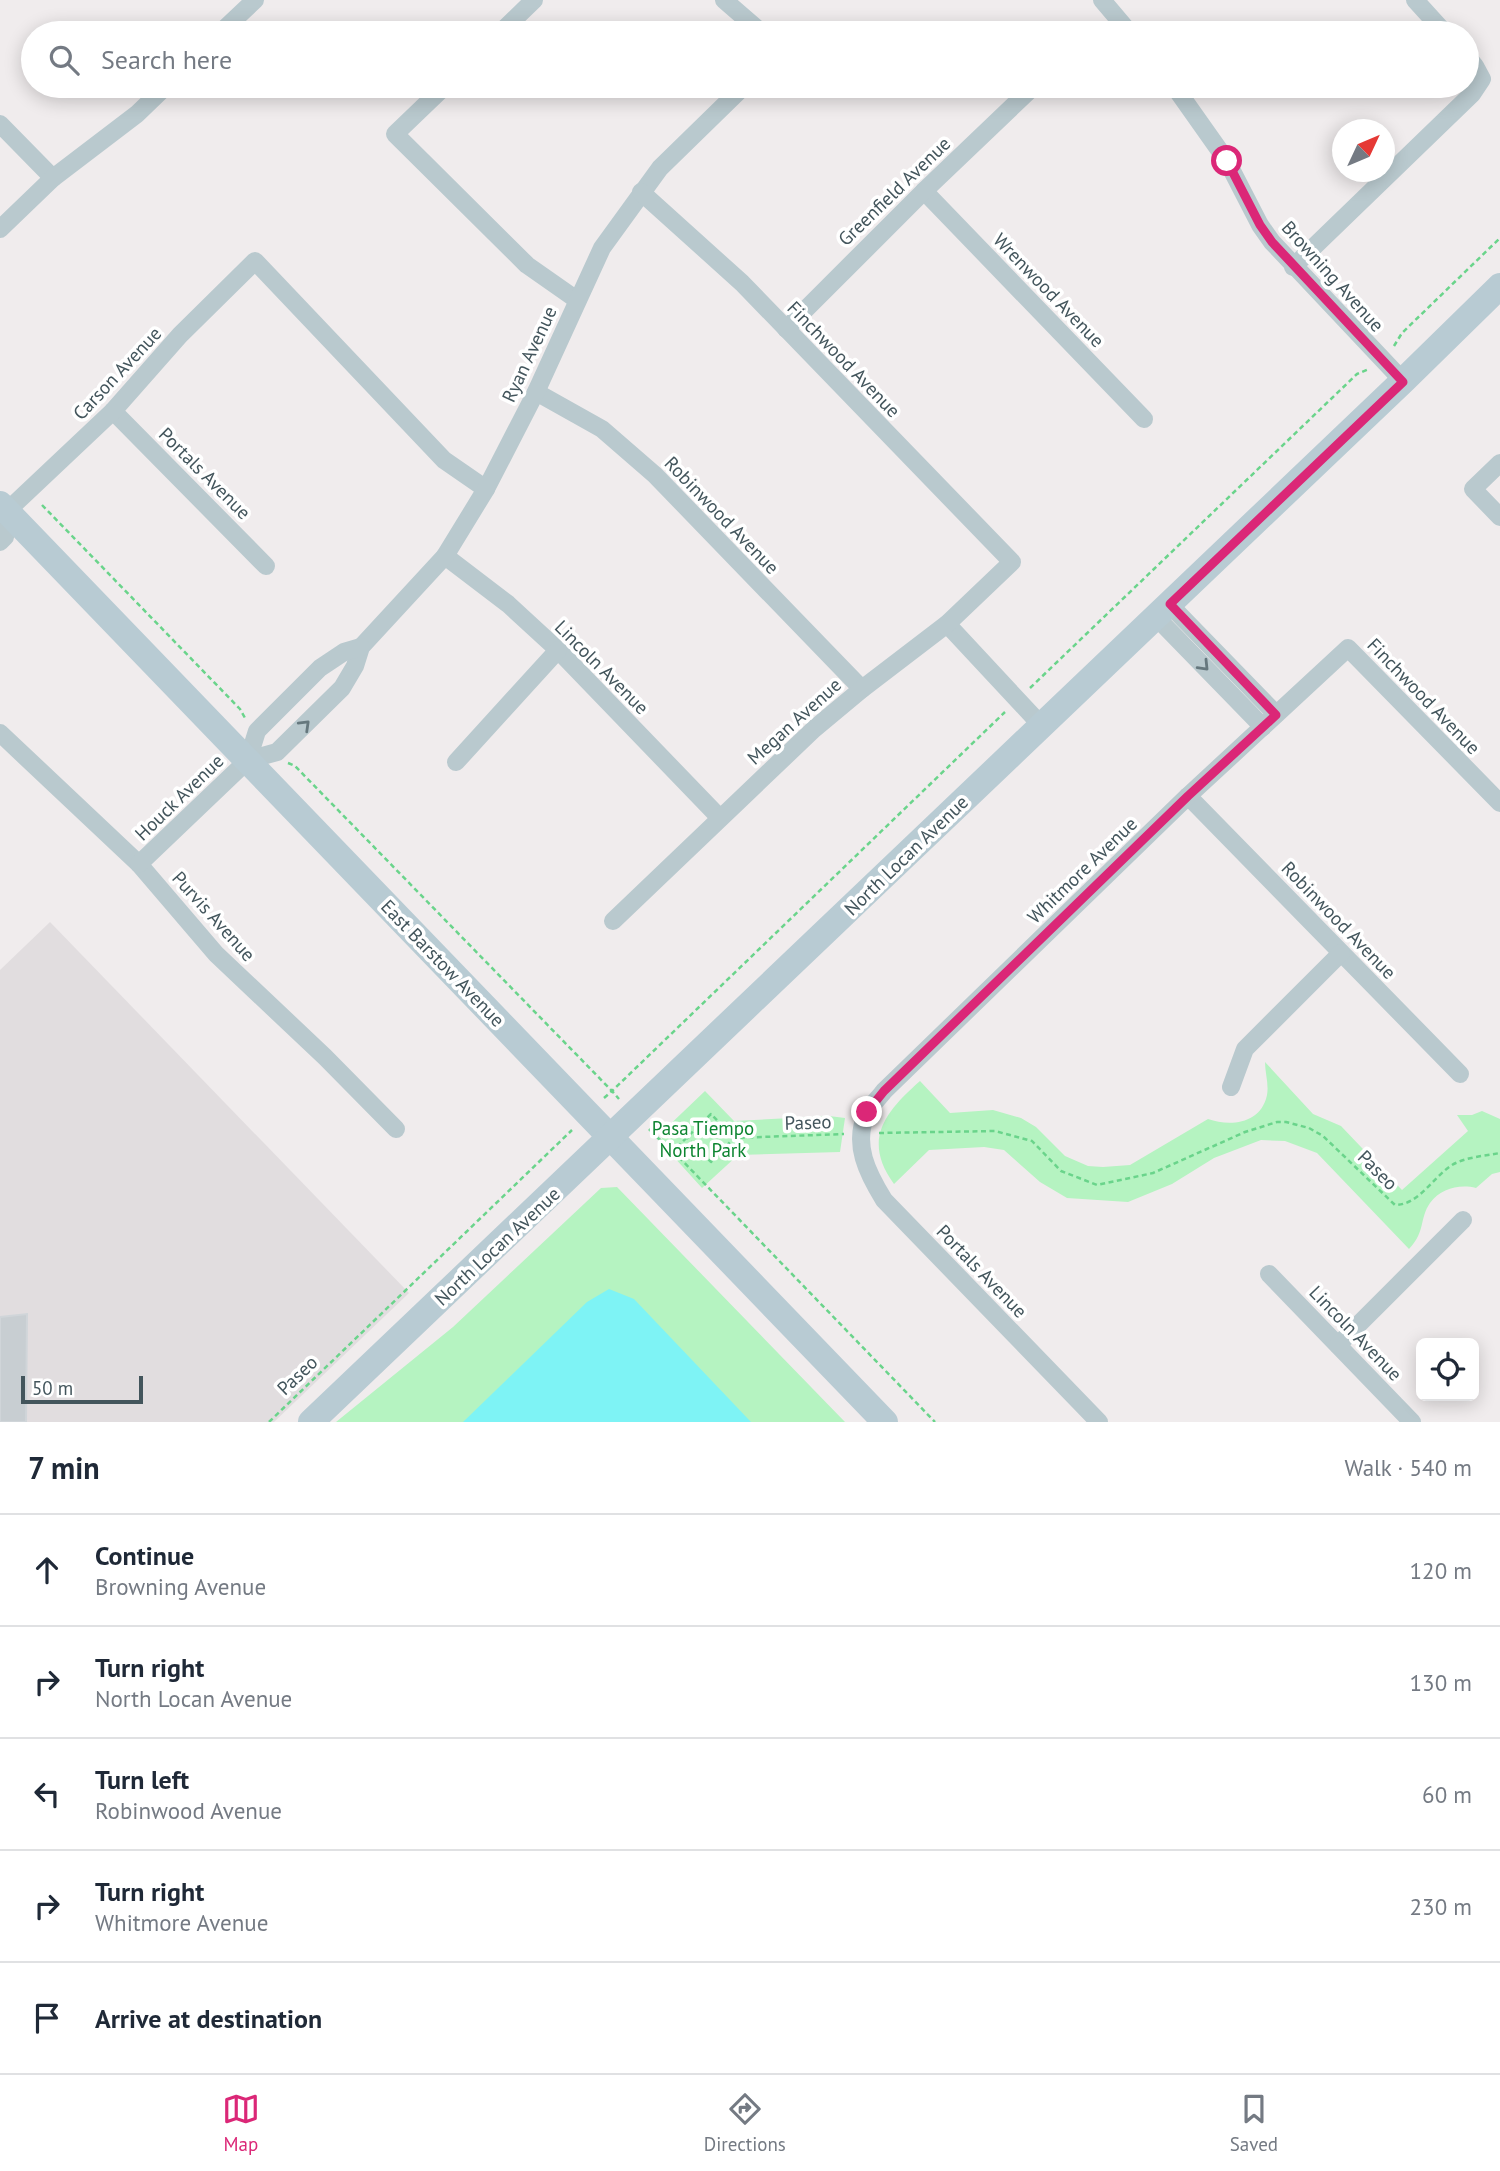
<!DOCTYPE html>
<meta charset="utf-8">
<style>
:root{--surface:#fff;--page:#f6f6f7;--text:#1f2937;--muted:#747a83;--line:#e0e1e3;--accent:#db2777}
body{margin:0;font-family:"PT Sans",sans-serif;background:var(--page);color:var(--text)}
.controls{position:absolute;right:21px;bottom:21px;display:grid;overflow:hidden;border-radius:10px;box-shadow:0 4px 18px #0003}
.controls button{width:63px;height:63px;display:grid;place-items:center;padding:0;border:0;border-bottom:2px solid var(--line);background:var(--surface);color:var(--text);font:35px sans-serif}
.compass{position:absolute;left:1332px;top:119px;width:63px;height:63px;border-radius:50%;background:var(--surface);box-shadow:0 4px 18px #0003;rotate:46deg}
.scale{position:absolute;left:21px;bottom:18px;width:122px;box-sizing:border-box;padding-left:7px;border:4px solid #43555c;border-top:0;font-size:19px;line-height:24px;white-space:nowrap;color:#43555c;-webkit-text-stroke:5px #fff;paint-order:stroke}
.stop{position:absolute;width:21px;height:21px;margin:-16px;border:5px solid #db2777;border-radius:50%;background:#fff}
.stop.end{background:#db2777;border-color:#fff;box-shadow:0 2px 7px #0008}
.list{margin:0;padding:0;list-style:none}
h2{display:flex;justify-content:space-between;align-items:center;height:91px;margin:0;padding:0 28px;font-size:30px}
h2 small{font-size:23px;font-weight:400;color:var(--muted)}
.list li{display:grid;grid-template-columns:46px 1fr auto;gap:21px;align-items:center;box-sizing:border-box;height:112px;padding:0 28px;border-top:2px solid var(--line)}
.list b{display:block;font-size:26px;white-space:nowrap}
.list p{margin:0;font-size:23px;white-space:nowrap;color:var(--muted)}
.list em{font-size:23px;font-style:normal;color:var(--muted)}
.icon{flex:none;width:38px;height:38px;fill:none;stroke:currentColor;stroke-width:2;stroke-linecap:round;stroke-linejoin:round}
.map{position:relative;flex:none;width:1500px;height:1422px;overflow:hidden}
.search{position:absolute;background:var(--surface);box-shadow:0 4px 18px #0003;left:21px;right:21px;top:21px;height:77px;display:flex;align-items:center;gap:18px;box-sizing:border-box;padding:0 24px;border-radius:38px;color:var(--muted);font-size:26px}
.sheet{height:651px;background:var(--surface)}
nav{display:flex;justify-content:space-around;align-items:center;box-sizing:border-box;height:98px;border-top:2px solid var(--line);background:var(--surface);font-size:19px;color:var(--muted)}
nav a{display:grid;justify-items:center;gap:4px}
nav .on{color:var(--accent)}
.map>svg:first-child{display:block}
</style>
<div class="map">
<svg width="1500" height="1422" viewBox="0 0 1500 1422">
<rect width="100%" height="100%" fill="#f0eced"/>
<polygon fill="#e1dddf" points="50,922 409,1293 274,1422 0,1422 0,970"/>
<g fill="#b5f3c1">
<path d="M1265,1062L1313,1114L1341,1126L1402,1190L1468,1131L1457,1115H1472L1482,1111L1500,1119V1172L1492,1174L1476,1188C1460,1184 1441,1188 1430,1203C1419,1219 1426,1231 1409,1249L1317,1153L1285,1141L1261,1140L1214,1158L1172,1184L1128,1202L1067,1198L1040,1182L1004,1150L984,1147L929,1150L894,1184C862,1140 885,1112 920,1081L950,1113L993,1110L1021,1118L1036,1127L1065,1156L1088,1166L1103,1167L1130,1165L1208,1119C1230,1127 1261,1124 1267,1095C1269,1084 1265,1073 1265,1062Z"/>
<polygon points="705,1091 734,1121 829,1116 845,1118 840,1152 738,1155 702,1188 663,1145 661,1133"/>
<polygon points="617,1187 845,1422 336,1422 453,1327 601,1188"/>
</g>
<polygon fill="#7ef3f5" points="609,1289 634,1299 751,1422 463,1422 587,1302"/>
<polygon fill="#c8ced2" stroke="#d0d5d9" stroke-width="2" points="27,1314 26,1422 0,1422 0,1317"/>
<g fill="none" stroke-linecap="round" stroke-linejoin="round">
<g stroke="#6ad48b" stroke-width="2.5" stroke-dasharray="5 3.5" stroke-linecap="butt">
<polyline points="1394,346 1402,333 1500,238"/>
<polyline points="42,505 240,709 245,718"/>
<polyline points="1030,688 1357,374 1369,369"/>
<polyline points="288,763 295,766 612,1091 1005,712"/>
<polyline points="604,1098 612,1091 619,1099"/>
<polyline points="649,1129 658,1138 673,1123 711,1162 734,1138 844,1134"/>
<path d="M879,1133L995,1131L1032,1141L1061,1171L1097,1185L1153,1173L1245,1132L1277,1122H1286L1309,1128L1323,1136L1395,1205C1419,1205 1433,1177 1452,1165C1466,1157 1484,1156 1500,1153"/>
<polyline points="658,1138 673,1151 711,1114 734,1138"/>
<polyline points="673,1151 935,1422"/>
<polyline points="269,1422 572,1130"/>
</g>
<g stroke="#b9c9ce" stroke-width="18">
<polyline points="724,0 762,33"/>
<polyline points="1102,0 1130,33"/>
<polyline points="1415,0 1445,33"/>
<polyline points="220,33 255,0"/>
<polyline points="500,33 534,0"/>
<polyline points="445,86 395,134 527,265 577,300"/>
<polyline points="1174,86 1227,161 1260,225 1272,242 1403,381"/>
<polyline points="0,124 53,178"/>
<polyline points="924,191 1144,419"/>
<polyline points="0,229 53,178 137,114 166,86"/>
<polyline points="1293,267 1472,94 1482,79 1475,66 1467,56"/>
<polyline points="786,329 924,191 1034,86"/>
<polyline points="536,392 602,429 655,475 862,689"/>
<polyline points="113,411 266,566"/>
<polyline points="1500,463 1473,489 1500,517"/>
<polyline points="0,513 7,511 113,411 180,335 255,261 444,460 486,489"/>
<polyline points="0,542 5,537 7,511"/>
<polyline points="445,556 508,604 558,650 720,818"/>
<polyline points="1169,604 1276,714"/>
<polyline points="1156,617 1263,727"/>
<polyline points="947,624 1041,725"/>
<polyline points="0,733 139,864 216,954 325,1057 396,1129"/>
<polyline points="248,760 277,752 342,688 355,666 361,647 445,556 486,489 536,392 602,248 660,168 744,86"/>
<polyline points="456,762 558,650"/>
<polyline points="1188,796 1460,1074"/>
<polyline points="139,864 248,760 257,731 320,668 344,652 361,647"/>
<polyline points="613,921 814,729 862,689 947,624 1012,562 742,283 641,192"/>
<polyline points="1231,1087 1245,1049 1341,953"/>
<polyline points="1269,1274 1412,1422"/>
<polyline points="1338,1345 1463,1220"/>
<path d="M1099,1422L884,1200C868,1174 852,1144 867,1113C871,1105 879,1098 884,1091L1188,796L1348,648L1500,803"/>
</g>
<g stroke="#b8cbd3" stroke-width="26">
<polyline points="0,504 885,1422"/>
<polyline points="311,1422 1403,381 1500,286"/>
</g>
</g>
<defs><path id="oneway-chevron" d="M-2-3.5L2.5 0L-2 3.5" fill="none" stroke-width="1.6" stroke-linecap="round" stroke-linejoin="round" transform="scale(1.75)"/></defs>
<g stroke="#66787e">
<use href="#oneway-chevron" transform="translate(1204 666) rotate(46)"/>
<use href="#oneway-chevron" transform="translate(305 725) rotate(-44)"/>
</g>
<g fill="none" stroke-linecap="round" stroke-linejoin="round">
<polyline stroke="#db2777" stroke-width="9" points="867,1112 884,1091 1188,796 1276,715 1170,604 1403,382 1272,242 1260,225 1227,161"/>
</g>
<g text-anchor="middle" stroke-width="7" stroke-linejoin="round" paint-order="stroke">
<g font-size="19" fill="#43555c" stroke="#fff">
<text transform="translate(894 191) rotate(-44)" y="7">Greenfield Avenue</text>
<text transform="translate(1333 276) rotate(48)" y="7">Browning Avenue</text>
<text transform="translate(1049 290) rotate(46)" y="7">Wrenwood Avenue</text>
<text transform="translate(529 354) rotate(-65)" y="7">Ryan Avenue</text>
<text transform="translate(844 359) rotate(46)" y="7">Finchwood Avenue</text>
<text transform="translate(117 373) rotate(-47)" y="7">Carson Avenue</text>
<text transform="translate(205 473) rotate(45)" y="7">Portals Avenue</text>
<text transform="translate(722 515) rotate(46)" y="7">Robinwood Avenue</text>
<text transform="translate(602 667) rotate(45)" y="7">Lincoln Avenue</text>
<text transform="translate(1424 696) rotate(46)" y="7">Finchwood Avenue</text>
<text transform="translate(794 721) rotate(-42)" y="7">Megan Avenue</text>
<text transform="translate(179 797) rotate(-44)" y="7">Houck Avenue</text>
<text transform="translate(906 855) rotate(-44)" y="7">North Locan Avenue</text>
<text transform="translate(1082 870) rotate(-44)" y="7">Whitmore Avenue</text>
<text transform="translate(214 916) rotate(48)" y="7">Purvis Avenue</text>
<text transform="translate(1339 920) rotate(46)" y="7">Robinwood Avenue</text>
<text transform="translate(443 963) rotate(46)" y="7">East Barstow Avenue</text>
<text transform="translate(808 1122) rotate(-2)" y="7">Paseo</text>
<text transform="translate(1378 1170) rotate(45)" y="7">Paseo</text>
<text transform="translate(497 1246) rotate(-43)" y="7">North Locan Avenue</text>
<text transform="translate(982 1271) rotate(46)" y="7">Portals Avenue</text>
<text transform="translate(1356 1333) rotate(46)" y="7">Lincoln Avenue</text>
<text transform="translate(297 1375) rotate(-44)" y="7">Paseo</text>
</g>
<g font-size="19" fill="#0d8531" stroke="#fff">
<text x="703" y="1135">Pasa Tiempo<tspan x="703" dy="22">North Park</tspan></text>
</g>
</g>
</svg>
<div class="controls">
<button><svg class="icon" aria-label="locate" viewBox="0 0 24 24"><circle cx="12" cy="12" r="6"/><path d="M12 2v4M12 18v4M2 12h4M18 12h4"/></svg></button>
</div>
<svg class="compass" viewBox="-18 -18 36 36"><path d="M0-13l5 13h-10z" fill="#e53935"/><path d="M0 13l5-13h-10z" fill="#747a83"/></svg>
<div class="scale">50 m</div>
<div class="stop" style="left:1227px;top:161px"></div>
<div class="stop end" style="left:867px;top:1112px"></div>
<div class="search"><svg class="icon" aria-label="search" viewBox="0 0 24 24"><circle cx="10" cy="10" r="6"/><path d="M15 15l6 6"/></svg>Search here</div>
</div>
<section class="sheet">
<h2>7 min<small>Walk · 540 m</small></h2>
<ul class="list">
<li><svg class="icon" aria-label="ahead" viewBox="0 0 24 24"><path d="M12 20V5M6 11l6-6 6 6"/></svg><div><b>Continue</b><p>Browning Avenue</p></div><em>120 m</em></li>
<li><svg class="icon" aria-label="right" viewBox="0 0 24 24"><path d="M7 20v-9h11M14 6l5 5-5 5"/></svg><div><b>Turn right</b><p>North Locan Avenue</p></div><em>130 m</em></li>
<li><svg class="icon" aria-label="left" viewBox="0 0 24 24"><path d="M17 20v-9H6M10 6l-5 5 5 5"/></svg><div><b>Turn left</b><p>Robinwood Avenue</p></div><em>60 m</em></li>
<li><svg class="icon" aria-label="right" viewBox="0 0 24 24"><path d="M7 20v-9h11M14 6l5 5-5 5"/></svg><div><b>Turn right</b><p>Whitmore Avenue</p></div><em>230 m</em></li>
<li><svg class="icon" aria-label="arrive" viewBox="0 0 24 24"><path d="M6 21V4h12l-3 4 3 4H6"/></svg><div><b>Arrive at destination</b></div></li>
</ul>
</section>
<nav>
<a class="on"><svg class="icon" aria-label="map" viewBox="0 0 24 24"><path d="M3 6l6-2 6 2 6-2v14l-6 2-6-2-6 2zM9 4v14M15 6v14"/></svg>Map</a>
<a><svg class="icon" aria-label="directions" viewBox="0 0 24 24"><path d="M12 3l9 9-9 9-9-9zM9 14v-3h6M13 9l2 2-2 2"/></svg>Directions</a>
<a><svg class="icon" aria-label="saved" viewBox="0 0 24 24"><path d="M7 4h10v16l-5-4-5 4z"/></svg>Saved</a>
</nav>
